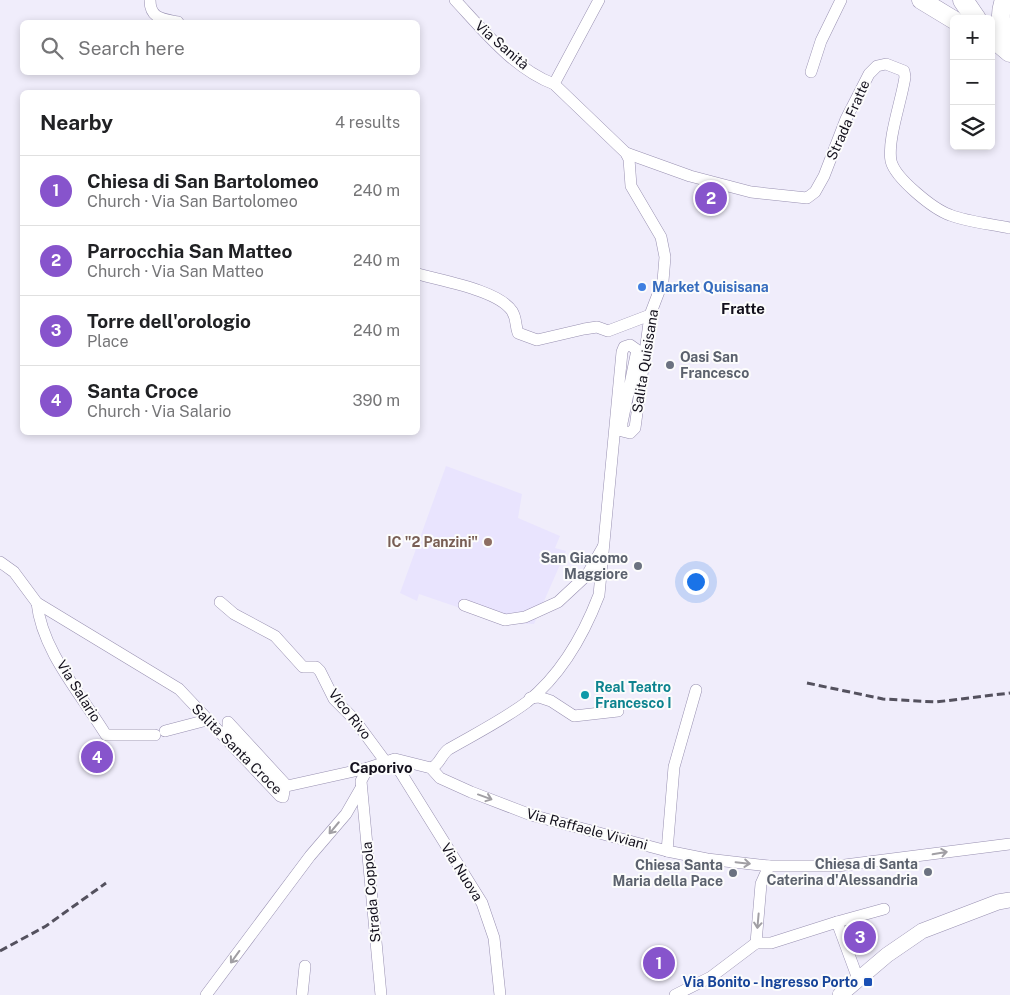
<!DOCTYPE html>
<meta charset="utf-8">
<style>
:root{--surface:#fff;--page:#f2f2f2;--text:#202124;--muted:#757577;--line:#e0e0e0;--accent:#8754cc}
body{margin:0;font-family:"Public Sans",sans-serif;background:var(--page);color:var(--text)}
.controls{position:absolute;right:15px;top:15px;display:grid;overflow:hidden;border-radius:8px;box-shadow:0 2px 8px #0003}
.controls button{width:45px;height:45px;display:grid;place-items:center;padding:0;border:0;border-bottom:1px solid var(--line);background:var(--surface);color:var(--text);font:25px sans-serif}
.you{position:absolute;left:695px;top:581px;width:18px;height:18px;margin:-12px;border:4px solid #fff;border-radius:50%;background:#1a73e8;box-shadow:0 0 0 8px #1a73e833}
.badge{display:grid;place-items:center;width:32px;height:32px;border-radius:50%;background:var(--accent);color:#fff;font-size:16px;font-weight:700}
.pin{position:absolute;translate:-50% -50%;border:2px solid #fff;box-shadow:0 1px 5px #0006}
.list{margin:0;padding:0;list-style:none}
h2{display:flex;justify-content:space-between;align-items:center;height:65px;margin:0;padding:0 20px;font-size:21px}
h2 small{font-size:16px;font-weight:400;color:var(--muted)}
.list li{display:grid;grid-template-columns:32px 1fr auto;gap:15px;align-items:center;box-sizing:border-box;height:70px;padding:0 20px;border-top:1px solid var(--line)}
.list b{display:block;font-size:19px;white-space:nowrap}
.list p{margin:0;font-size:16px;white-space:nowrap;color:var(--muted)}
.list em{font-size:16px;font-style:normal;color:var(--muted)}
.icon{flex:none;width:28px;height:28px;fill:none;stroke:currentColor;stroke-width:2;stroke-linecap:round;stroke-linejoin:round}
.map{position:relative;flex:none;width:1010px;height:995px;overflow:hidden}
.search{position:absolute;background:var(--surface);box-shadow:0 2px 8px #0003;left:20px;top:20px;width:400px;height:55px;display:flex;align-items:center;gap:12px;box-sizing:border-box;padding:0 18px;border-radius:8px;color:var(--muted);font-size:19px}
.panel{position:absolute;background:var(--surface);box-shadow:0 2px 8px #0003;left:20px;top:90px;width:400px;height:345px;border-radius:8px}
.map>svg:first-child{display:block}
</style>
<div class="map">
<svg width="1010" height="995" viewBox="0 0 1010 995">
<rect width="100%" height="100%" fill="#f0edfb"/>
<polygon fill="#e9e4fe" points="446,466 522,494 518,518 560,536 555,548 566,551 534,624 504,623 419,594 417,601 400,593"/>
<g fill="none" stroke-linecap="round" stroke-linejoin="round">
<g stroke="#9890b1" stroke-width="12">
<g id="street">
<path d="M150,0C150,19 163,19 178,22"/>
<path d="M455,0C483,30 514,69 554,84"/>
<polyline points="811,72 821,41 841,0"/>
<path d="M626,153L690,176L751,192L807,198L815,192L824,176L846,119L869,74L877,66L886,64L904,71L905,77C902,99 887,140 891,161C895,178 933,209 950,215C968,222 991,224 1010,228"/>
<path d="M418,274C442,281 498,290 512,311C517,319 515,325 518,333L537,340L584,329L597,327L608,331L650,315"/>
<polyline points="0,562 14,572 37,603 179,689 280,796 283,797 284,791 228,727 228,722 287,786 368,768"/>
<polyline points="220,602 234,614 275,636 303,667 316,667 320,671 334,699 354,719 385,761"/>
<path d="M37,603C42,651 81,694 106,735H155"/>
<polyline points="464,605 505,620 525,617 558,602 587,575 603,547"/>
<polyline points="530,698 539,697 551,701 574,716 618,711"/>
<polyline points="165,731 207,720"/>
<polyline points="393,760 482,903 494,938 500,995"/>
<path d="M431,768C440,765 441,754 449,749C475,734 503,720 527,702C561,675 584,634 599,595L622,352L624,347L630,345L637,350L622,423V431L630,433L635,428L650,315L663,281L665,257L661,237L631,186L629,159L626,153L554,84L599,0"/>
<polyline points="667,851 674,767 696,690"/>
<polyline points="837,922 884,909"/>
<polyline points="756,943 771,943 837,922 858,979"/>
<polyline points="756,943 761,884 769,866"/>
<polyline points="206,995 310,856 346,814 361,788"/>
<polyline points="302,995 305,966"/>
<polyline points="381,995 361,781 368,768 395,759 431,768 440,778 471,792 531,815 667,851 707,859 769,866 837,866 1010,844"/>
<polyline points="675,995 711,977 756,943"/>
</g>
</g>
<g stroke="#9890b1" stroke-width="16">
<polyline id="secondary" points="840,995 887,955 922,931 998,902 1010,900"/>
</g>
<g stroke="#9890b1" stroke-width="19">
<g id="primary">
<polyline points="921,0 954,20"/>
<path d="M1004,0C998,16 1001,29 1010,44"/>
</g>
</g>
<g stroke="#9890b1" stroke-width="21">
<g id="highway">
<polyline points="963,0 976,19"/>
<polyline points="991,36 1010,52"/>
</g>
</g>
<use href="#street" stroke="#fff" stroke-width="11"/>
<use href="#secondary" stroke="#fff" stroke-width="15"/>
<use href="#primary" stroke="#fff" stroke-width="18"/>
<use href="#highway" stroke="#fff" stroke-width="20"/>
<g stroke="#54515e" stroke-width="3" stroke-dasharray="8 4" stroke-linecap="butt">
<polyline points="807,683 883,699 936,702 1010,693"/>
<polyline points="0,951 46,926 106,883"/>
</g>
</g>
<defs><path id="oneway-shaft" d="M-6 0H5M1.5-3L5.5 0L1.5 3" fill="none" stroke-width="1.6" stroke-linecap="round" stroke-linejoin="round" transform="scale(1.25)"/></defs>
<g stroke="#a19fa4">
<use href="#oneway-shaft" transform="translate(485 797) rotate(20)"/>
<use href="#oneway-shaft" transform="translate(334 828) rotate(130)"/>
<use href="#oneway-shaft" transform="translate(940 853) rotate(-10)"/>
<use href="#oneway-shaft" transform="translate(743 863) rotate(6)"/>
<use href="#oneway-shaft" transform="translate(758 921) rotate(95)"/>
<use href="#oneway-shaft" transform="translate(235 957) rotate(126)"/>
</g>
<circle fill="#3f7fe0" stroke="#fcfcfc" stroke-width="2" cx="642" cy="287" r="5"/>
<g fill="#6b7280" stroke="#fcfcfc" stroke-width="2">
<circle cx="670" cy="365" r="5"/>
<circle cx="638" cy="566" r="5"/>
<circle cx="928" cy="872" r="5"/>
<circle cx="733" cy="873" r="5"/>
</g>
<circle fill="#8d6e63" stroke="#fcfcfc" stroke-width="2" cx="488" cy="542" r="5"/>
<circle fill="#0f9aa8" stroke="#fcfcfc" stroke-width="2" cx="585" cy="695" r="5"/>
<rect fill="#1a4fb4" stroke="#fcfcfc" stroke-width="2" x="863" y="977" width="10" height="10" rx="2.5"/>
<g text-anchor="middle" stroke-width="4" stroke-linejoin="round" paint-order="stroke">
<g font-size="14" fill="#13101c" stroke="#fcfcfc">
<text transform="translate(502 45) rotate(41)" y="5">Via Sanità</text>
<text transform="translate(848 120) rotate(-66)" y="5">Strada Fratte</text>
<text transform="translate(645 361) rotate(-81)" y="5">Salita Quisisana</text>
<text transform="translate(79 691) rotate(58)" y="5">Via Salario</text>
<text transform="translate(350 714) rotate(52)" y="5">Vico Rivo</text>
<text transform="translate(237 749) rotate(45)" y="5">Salita Santa Croce</text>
<text transform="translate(587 829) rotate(15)" y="5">Via Raffaele Viviani</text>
<text transform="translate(462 872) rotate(58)" y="5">Via Nuova</text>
<text transform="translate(371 892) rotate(-95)" y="5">Strada Coppola</text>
</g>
<g font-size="14" font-weight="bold" fill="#366cbe" stroke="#fcfcfc" text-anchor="start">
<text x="652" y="292">Market Quisisana</text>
</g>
<g font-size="14" font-weight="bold" fill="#5b616d" stroke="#fcfcfc" text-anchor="end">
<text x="680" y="362" text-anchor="start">Oasi San<tspan x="680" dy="16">Francesco</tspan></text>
<text x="628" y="563">San Giacomo<tspan x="628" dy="16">Maggiore</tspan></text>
<text x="918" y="869">Chiesa di Santa<tspan x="918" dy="16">Caterina d'Alessandria</tspan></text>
<text x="723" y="870">Chiesa Santa<tspan x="723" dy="16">Maria della Pace</tspan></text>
</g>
<g font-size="14" font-weight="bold" fill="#785e54" stroke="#fcfcfc" text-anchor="end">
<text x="478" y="547">IC "2 Panzini"</text>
</g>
<g font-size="14" font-weight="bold" fill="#0d838f" stroke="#fcfcfc" text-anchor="start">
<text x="595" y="692">Real Teatro<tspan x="595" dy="16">Francesco I</tspan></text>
</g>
<g font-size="14" font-weight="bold" fill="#164399" stroke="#fcfcfc" text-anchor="end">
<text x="858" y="987">Via Bonito - Ingresso Porto</text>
</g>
<g font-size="15" font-weight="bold" fill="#13101c" stroke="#fcfcfc">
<text x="743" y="314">Fratte</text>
<text x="381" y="773">Caporivo</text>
</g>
</g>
</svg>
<div class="controls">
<button>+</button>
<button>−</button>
<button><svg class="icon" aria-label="layers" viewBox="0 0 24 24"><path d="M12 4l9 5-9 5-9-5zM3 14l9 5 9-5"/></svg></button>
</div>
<div class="you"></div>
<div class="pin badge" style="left:659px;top:963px">1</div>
<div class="pin badge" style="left:711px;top:198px">2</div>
<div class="pin badge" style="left:860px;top:937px">3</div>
<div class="pin badge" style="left:97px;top:757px">4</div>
<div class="search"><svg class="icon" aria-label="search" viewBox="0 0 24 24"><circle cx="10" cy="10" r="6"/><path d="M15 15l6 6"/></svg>Search here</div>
<section class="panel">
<h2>Nearby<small>4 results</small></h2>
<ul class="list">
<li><span class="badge">1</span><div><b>Chiesa di San Bartolomeo</b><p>Church · Via San Bartolomeo</p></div><em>240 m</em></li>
<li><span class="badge">2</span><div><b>Parrocchia San Matteo</b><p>Church · Via San Matteo</p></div><em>240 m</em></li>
<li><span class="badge">3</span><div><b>Torre dell'orologio</b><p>Place</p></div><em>240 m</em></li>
<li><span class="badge">4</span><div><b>Santa Croce</b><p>Church · Via Salario</p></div><em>390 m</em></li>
</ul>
</section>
</div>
